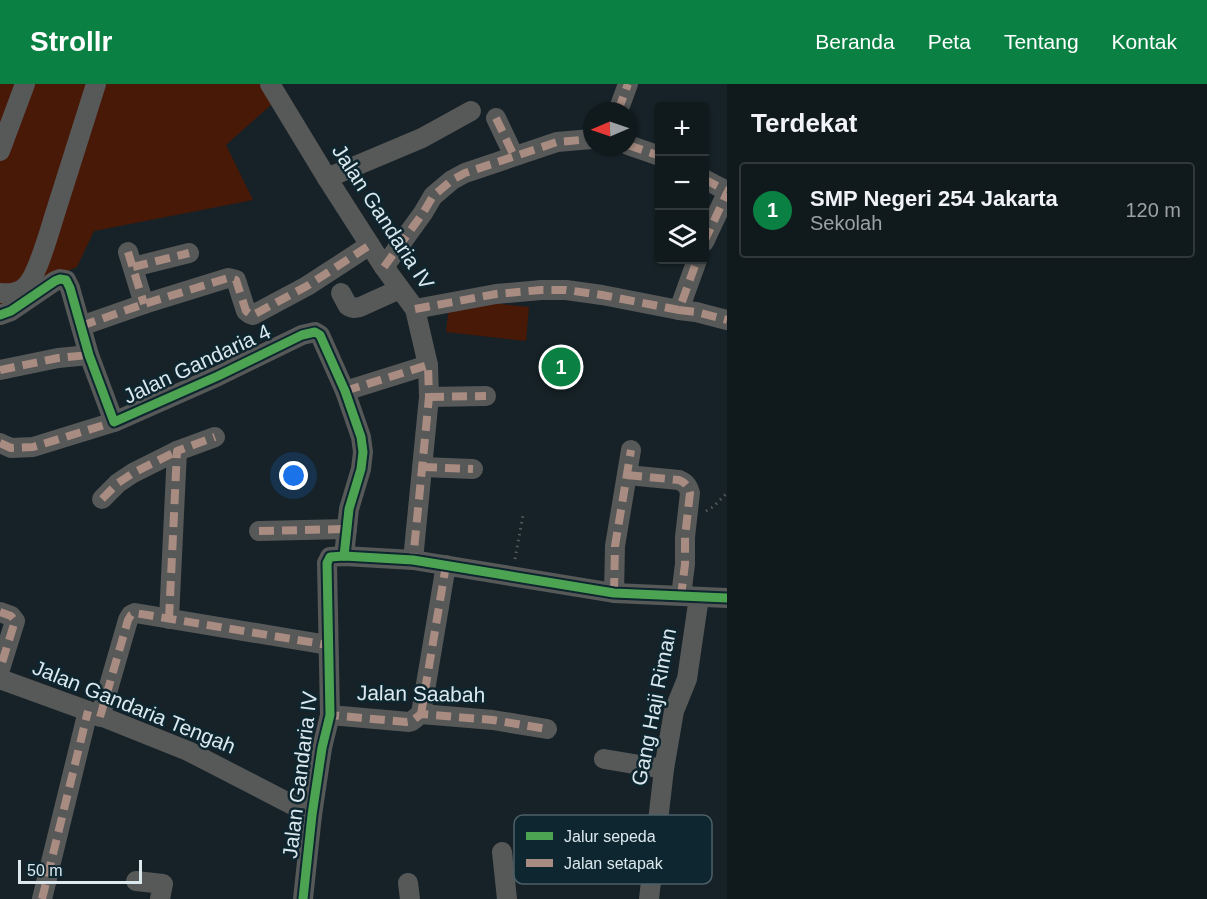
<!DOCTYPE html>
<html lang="id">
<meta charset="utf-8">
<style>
:root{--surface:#101a1d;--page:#1e272a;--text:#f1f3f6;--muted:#9ca1a4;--line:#30383b;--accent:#0b8043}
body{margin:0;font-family:Arial,sans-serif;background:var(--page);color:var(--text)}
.controls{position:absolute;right:18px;top:18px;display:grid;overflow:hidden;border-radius:6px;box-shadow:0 2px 4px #0004}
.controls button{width:54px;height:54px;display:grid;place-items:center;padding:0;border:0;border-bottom:2px solid var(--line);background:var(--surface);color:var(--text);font:30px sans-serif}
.compass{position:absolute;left:583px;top:18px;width:54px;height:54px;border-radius:50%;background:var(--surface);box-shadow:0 2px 4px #0004;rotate:268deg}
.scale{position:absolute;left:18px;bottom:15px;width:124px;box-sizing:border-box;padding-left:6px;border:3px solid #dbe9ef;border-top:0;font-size:16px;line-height:21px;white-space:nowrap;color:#dbe9ef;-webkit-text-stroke:4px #0e262f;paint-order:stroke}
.you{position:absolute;left:294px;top:392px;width:21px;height:21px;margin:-15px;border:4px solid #fff;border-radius:50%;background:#1a73e8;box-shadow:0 0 0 9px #1a73e833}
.badge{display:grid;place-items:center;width:39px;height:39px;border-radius:50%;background:var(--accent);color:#fff;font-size:20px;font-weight:700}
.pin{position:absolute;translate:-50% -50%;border:3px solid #fff;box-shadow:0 2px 6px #0006}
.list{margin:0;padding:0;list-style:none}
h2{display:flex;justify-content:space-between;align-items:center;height:78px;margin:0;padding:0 24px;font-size:26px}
h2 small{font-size:20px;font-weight:400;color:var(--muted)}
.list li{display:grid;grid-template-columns:39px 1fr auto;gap:18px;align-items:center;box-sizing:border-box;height:96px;margin:0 12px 12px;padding:0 12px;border:2px solid var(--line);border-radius:6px}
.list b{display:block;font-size:22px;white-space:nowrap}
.list p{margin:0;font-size:20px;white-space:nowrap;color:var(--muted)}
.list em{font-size:20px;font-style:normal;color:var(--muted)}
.icon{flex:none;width:33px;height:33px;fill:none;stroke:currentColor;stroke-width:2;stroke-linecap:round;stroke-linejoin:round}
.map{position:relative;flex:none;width:727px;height:815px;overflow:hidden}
header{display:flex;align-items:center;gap:36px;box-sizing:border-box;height:84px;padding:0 30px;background:var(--accent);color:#fff}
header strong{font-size:28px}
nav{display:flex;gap:33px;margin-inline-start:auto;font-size:21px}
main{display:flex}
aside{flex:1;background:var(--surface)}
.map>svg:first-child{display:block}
</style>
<header>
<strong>Strollr</strong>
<nav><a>Beranda</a><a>Peta</a><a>Tentang</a><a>Kontak</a></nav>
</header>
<main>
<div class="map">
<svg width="727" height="815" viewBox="0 0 727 815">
<rect width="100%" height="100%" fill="#162227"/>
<g fill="#491907">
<polygon points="0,0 270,0 280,13 226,61 253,116 94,147 77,183 45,196 0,225"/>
<polygon points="450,215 529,223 526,257 446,248"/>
</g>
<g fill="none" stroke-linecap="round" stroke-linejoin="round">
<g stroke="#56595a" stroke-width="3" stroke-dasharray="1.5 4.5" stroke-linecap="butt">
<polyline points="706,427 713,423 727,409"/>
<polyline points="515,475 523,431"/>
</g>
<g stroke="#575858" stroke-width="20">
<polyline points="270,0 327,94 384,183 415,225 428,281 429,313 413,476"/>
<polyline points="618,27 628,0"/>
<polyline points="496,34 514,72"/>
<polyline points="628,61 660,72"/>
<polyline points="0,67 25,0"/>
<polyline points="327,94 422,54 471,27"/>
<polyline points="704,95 727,107"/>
<polyline points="704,158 727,109"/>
<polyline points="128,168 144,220"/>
<polyline points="133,183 189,169"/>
<polyline points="384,183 423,129 433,112 452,96 465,89 557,58 592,55"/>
<path d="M0,209C9,210 19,209 26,202C37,192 49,149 54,133C68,89 82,44 96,0"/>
<polyline points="341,209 348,222 353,224 360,223 400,205"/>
<polyline points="415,225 496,210 541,206 566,206 602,211 679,226 697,176"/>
<polyline points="679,226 696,228 727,236"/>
<polyline points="0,231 11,227 55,197 60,195 66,196 70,204 89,271 114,338 218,292 302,251 315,248 320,251 345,307 361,353 363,368 361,385 349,425 344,472"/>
<polyline points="81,242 144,220 228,194 236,196 246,227 250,230 253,231 307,202 370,161"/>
<polyline points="0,286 58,274 89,271"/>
<polyline points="345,307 428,281"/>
<polyline points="429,313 486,312"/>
<polyline points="0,359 11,364 33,363 114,338"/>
<polyline points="422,383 473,385"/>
<path d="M627,391L679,396C686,399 688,402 690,409L685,453V480L681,512"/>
<polyline points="102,415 118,399 133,389 177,367"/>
<polyline points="259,447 347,445"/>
<polyline points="614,509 615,462 631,366"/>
<polyline points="0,528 11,532 15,537 0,585"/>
<polyline points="169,535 177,367 215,353"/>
<polyline points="0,595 88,627 188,667 312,731"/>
<polyline points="421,630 446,481"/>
<path d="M330,631L409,638C415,637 416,632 421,630L493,636L547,645"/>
<polyline points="100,633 128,536 131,531 135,529 328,561"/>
<polyline points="604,675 664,685"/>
<polyline points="502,768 507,815"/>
<polyline points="136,797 163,800 160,815"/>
<polyline points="408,799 410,815"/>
<polyline points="42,815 88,627"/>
<polyline points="303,815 312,731 322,664 330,631 327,479 330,473 344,472 413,476 614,509 727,514"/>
<polyline points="649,815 664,685 674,627 687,595 699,513"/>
</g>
<g stroke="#a88b81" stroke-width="8" stroke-dasharray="15 8" stroke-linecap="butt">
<polyline points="618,27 628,0"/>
<polyline points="496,34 514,72"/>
<polyline points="628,61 660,72"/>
<polyline points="704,95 727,107"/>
<polyline points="704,158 727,109"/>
<polyline points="128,168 144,220"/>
<polyline points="133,183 189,169"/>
<polyline points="384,183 423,129 433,112 452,96 465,89 557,58 592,55"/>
<polyline points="415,225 496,210 541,206 566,206 602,211 679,226 697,176"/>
<polyline points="679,226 696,228 727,236"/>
<polyline points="81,242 144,220 228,194 236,196 246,227 250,230 253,231 307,202 370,161"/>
<polyline points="0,286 58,274 89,271"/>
<polyline points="345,307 428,281 429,313 413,476"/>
<polyline points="429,313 486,312"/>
<polyline points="0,359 11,364 33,363 114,338"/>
<polyline points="422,383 473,385"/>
<path d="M627,391L679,396C686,399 688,402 690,409L685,453V480L681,512"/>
<polyline points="102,415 118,399 133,389 177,367"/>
<polyline points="259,447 347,445"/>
<polyline points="614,509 615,462 631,366"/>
<polyline points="0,528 11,532 15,537 0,585"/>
<polyline points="169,535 177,367 215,353"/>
<polyline points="330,625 330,631 406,638 412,637 421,630 493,636 547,645"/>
<polyline points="421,630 446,481"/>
<polyline points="100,633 128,536 131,531 135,529 328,561"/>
<polyline points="42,815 88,627"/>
</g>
<g stroke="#0e262f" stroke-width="13">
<g id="cycleway">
<polyline points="0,231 11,227 55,197 60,195 66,196 70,204 89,271 114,338 218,292 302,251 315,248 320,251 345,307 361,353 363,368 361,385 349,425 344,472"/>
<polyline points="303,815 312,731 322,664 330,631 327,479 330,473 344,472 413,476 614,509 727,514"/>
</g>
</g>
<use href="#cycleway" stroke="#4ca352" stroke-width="9"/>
</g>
<g text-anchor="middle" stroke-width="5" stroke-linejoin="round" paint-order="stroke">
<g font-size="21" fill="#dbe9ef" stroke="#0e262f">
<text transform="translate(383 133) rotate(57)" y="7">Jalan Gandaria IV</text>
<text transform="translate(197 280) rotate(-25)" y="7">Jalan Gandaria 4</text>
<text transform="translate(421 610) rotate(1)" y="7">Jalan Saabah</text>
<text transform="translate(134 623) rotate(22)" y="7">Jalan Gandaria Tengah</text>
<text transform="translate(654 623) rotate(-79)" y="7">Gang Haji Riman</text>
<text transform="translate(300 691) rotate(-83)" y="7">Jalan Gandaria IV</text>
</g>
</g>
<rect x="514" y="731" width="198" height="69" rx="9" fill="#0e262f" stroke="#4c6069" stroke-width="1.5"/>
<rect x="526" y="748" width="27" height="8" fill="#4ca352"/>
<rect x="526" y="775" width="27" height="8" fill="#a88b81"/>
<g font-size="16" fill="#dbe9ef">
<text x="564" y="758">Jalur sepeda</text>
<text x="564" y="785">Jalan setapak</text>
</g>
</svg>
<div class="controls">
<button>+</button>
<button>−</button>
<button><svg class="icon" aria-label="layers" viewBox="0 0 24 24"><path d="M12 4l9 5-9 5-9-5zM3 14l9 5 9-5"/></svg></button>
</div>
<svg class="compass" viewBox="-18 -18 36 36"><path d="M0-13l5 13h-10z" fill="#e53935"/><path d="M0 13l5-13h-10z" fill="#9ca1a4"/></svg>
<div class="scale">50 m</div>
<div class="you"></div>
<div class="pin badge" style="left:561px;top:283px">1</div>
</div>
<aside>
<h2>Terdekat<small></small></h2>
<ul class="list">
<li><span class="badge">1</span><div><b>SMP Negeri 254 Jakarta</b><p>Sekolah</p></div><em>120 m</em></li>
</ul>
</aside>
</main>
